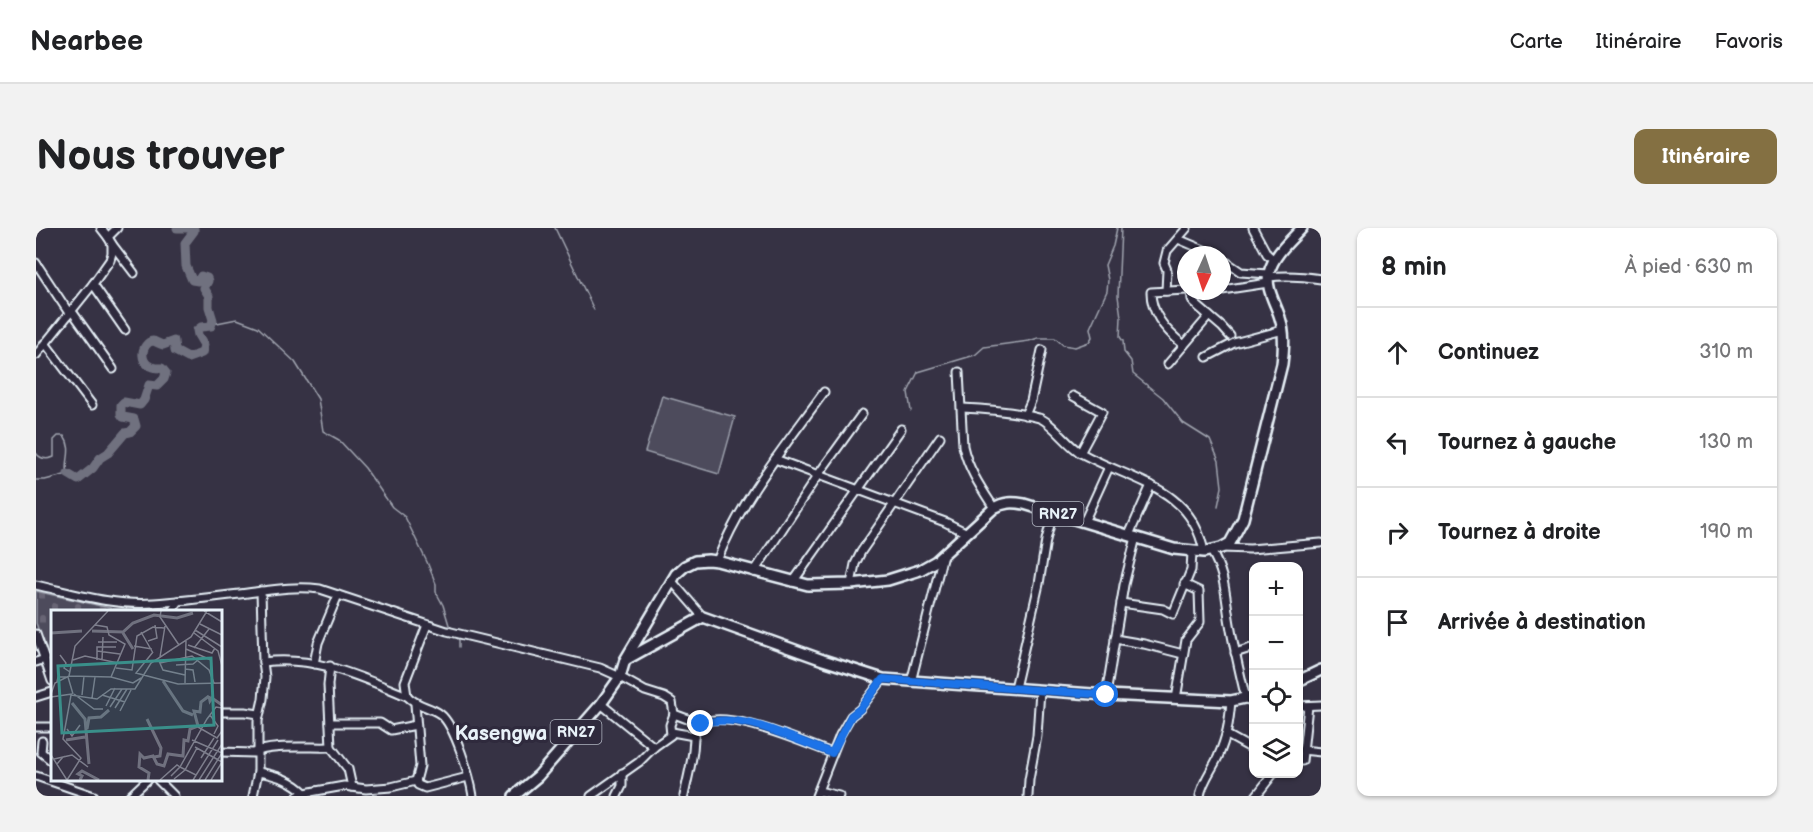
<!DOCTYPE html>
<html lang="fr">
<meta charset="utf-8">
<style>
:root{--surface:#fff;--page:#f2f2f2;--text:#202124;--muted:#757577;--line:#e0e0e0;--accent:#847042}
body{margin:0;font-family:"Balsamiq Sans",sans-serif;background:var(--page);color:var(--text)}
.controls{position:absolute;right:18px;bottom:18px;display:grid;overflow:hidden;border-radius:12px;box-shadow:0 2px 4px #0004}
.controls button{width:54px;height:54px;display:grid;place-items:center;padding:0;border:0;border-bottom:2px solid var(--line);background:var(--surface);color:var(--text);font:30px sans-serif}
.compass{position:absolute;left:1141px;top:18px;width:54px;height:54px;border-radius:50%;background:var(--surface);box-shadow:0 2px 4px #0004;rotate:183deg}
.stop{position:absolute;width:18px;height:18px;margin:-14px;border:4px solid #1a73e8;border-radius:50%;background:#fff}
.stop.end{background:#1a73e8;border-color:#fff;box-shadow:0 2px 6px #0008}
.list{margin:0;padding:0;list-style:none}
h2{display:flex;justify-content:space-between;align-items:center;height:78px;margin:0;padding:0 24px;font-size:26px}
h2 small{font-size:20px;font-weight:400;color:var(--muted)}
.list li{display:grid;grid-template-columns:39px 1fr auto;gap:18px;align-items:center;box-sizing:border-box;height:90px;padding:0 24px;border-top:2px solid var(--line)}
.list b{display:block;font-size:22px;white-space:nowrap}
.list em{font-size:20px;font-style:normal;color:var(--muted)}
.icon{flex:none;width:33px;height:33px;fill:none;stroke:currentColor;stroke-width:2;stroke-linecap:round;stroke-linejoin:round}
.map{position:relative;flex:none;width:1285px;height:568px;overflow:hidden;border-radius:12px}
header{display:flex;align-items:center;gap:36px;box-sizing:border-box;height:84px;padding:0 30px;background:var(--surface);border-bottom:2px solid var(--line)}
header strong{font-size:28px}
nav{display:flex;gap:33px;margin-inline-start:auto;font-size:21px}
.intro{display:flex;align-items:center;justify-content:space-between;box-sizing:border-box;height:144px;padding:0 36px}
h1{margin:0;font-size:42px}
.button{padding:15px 27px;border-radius:12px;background:var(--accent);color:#fff;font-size:21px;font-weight:700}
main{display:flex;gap:36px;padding:0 36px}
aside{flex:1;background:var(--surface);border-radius:12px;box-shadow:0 2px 4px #0004}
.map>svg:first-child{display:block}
</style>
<header>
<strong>Nearbee</strong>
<nav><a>Carte</a><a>Itinéraire</a><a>Favoris</a></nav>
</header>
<div class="intro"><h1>Nous trouver</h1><a class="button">Itinéraire</a></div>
<main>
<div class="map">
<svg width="1285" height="568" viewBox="0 0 1285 568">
<defs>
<pattern id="cemetery-stones" width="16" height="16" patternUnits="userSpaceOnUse" patternTransform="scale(1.5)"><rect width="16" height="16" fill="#4d4b5c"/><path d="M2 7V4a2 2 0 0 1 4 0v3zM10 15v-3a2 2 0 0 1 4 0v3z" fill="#676574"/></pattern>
</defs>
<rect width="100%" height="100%" fill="#363244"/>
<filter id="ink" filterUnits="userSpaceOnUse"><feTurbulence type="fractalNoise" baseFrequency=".0167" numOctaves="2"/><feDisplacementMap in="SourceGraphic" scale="12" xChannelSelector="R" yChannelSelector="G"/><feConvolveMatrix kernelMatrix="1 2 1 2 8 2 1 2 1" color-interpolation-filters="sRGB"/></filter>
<g filter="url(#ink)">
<polygon fill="url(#cemetery-stones)" stroke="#9a9eaa" stroke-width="1.5" points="0,363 78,381 132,381 131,383 16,383 16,440 0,395"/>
<polygon fill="#4d4b5c" stroke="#9a9eaa" stroke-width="1.5" points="626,168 699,189 683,246 609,224"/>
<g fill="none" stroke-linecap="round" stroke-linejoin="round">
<g stroke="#a0a4af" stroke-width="1.5">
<polyline points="519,0 558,82"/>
<polyline points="1085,0 1082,68 1085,89 1084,109 1087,113 1088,124 1095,133 1097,146 1127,170 1147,195 1174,212 1183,233 1186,259 1182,278"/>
<polyline points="176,96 201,91 222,99 259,134 282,171 287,203 303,212 329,240 356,279 369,289 391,334 400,356 400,364 407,377 413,397 417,401"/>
<polyline points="875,183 872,164 882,144 939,127 948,119 993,113 1002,110 1019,110 1027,117 1039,119 1053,114 1056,109 1054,100 1071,63 1072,52 1069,37 1077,18 1081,0"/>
<path d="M0,225C5,232 11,232 18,229V212L22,208H28C38,223 28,233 32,246L9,252H0"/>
<polyline points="420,409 423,412 423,419"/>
</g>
<g stroke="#70717f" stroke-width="9">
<polyline points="141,0 150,0"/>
<path d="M32,246L42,252L57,240L64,230L72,225L89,205L94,204L100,198L98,191L87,189L85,186V177L88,174L104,177L108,172L113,157L121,158L128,151L130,145L126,140C99,141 105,114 117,113C119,113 125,117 127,117L138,113L139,123L152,130L166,125L168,117L162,107L161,102L165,99L175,98L177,92L173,79V68L168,60L172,53L171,50L165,48L162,53L156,52L150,38L149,15L158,3V0"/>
</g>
<g stroke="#e8f1f8" stroke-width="11">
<g id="minor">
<polyline points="65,0 72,9"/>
<polyline points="1217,0 1231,26 1238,32"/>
<polyline points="1142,11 1180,27"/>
<polyline points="76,16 98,45"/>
<polyline points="1186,31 1205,44 1232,46"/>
<polyline points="0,35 33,85"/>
<path d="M1232,49C1250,47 1267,48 1285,51"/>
<polyline points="57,56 89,102"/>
<polyline points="1186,62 1232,55"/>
<polyline points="1130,63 1131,42 1128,35 1131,23 1151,0"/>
<polyline points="1155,63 1156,71 1158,75 1186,99 1194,108"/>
<polyline points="35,82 77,141"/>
<polyline points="9,115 56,177"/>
<path d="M1148,117C1131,104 1115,87 1115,64L1150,62"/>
<polyline points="0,127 57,56 74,32 76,25 76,16 72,9 81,0"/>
<polyline points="1171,129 1198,115 1247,102"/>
<polyline points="1132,136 1173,88"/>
<path d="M923,144L927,218C932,241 945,260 958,280"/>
<polyline points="1037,168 1066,184 1044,225"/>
<path d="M926,180C951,181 978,183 1003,190C1015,193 1032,218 1045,225C1094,253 1156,258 1168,324"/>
<polyline points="989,187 995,173 1006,122"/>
<polyline points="739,231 909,294 931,305"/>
<polyline points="1048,294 1073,239"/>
<polyline points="1093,307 1115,257"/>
<polyline points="1186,320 1214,321 1285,315"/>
<path d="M1175,323C1190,347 1189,368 1194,396C1198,421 1204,446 1210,471L1218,474"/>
<path d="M681,333C705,271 749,218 788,164"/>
<polyline points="718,344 782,247 826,186"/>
<polyline points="635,352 667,389"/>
<polyline points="757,354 865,201"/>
<polyline points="815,356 819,336 825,324 904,209"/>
<path d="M0,357C40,366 77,378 118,375C152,373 186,368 219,364C241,361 262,358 284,361L411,403L564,440L584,449L609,463L628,469L636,474L638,486L634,497L635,507L618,519L603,534L555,568"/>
<polyline points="1085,375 1127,381 1137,386 1155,342 1156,324"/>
<polyline points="136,383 143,373"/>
<polyline points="0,406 16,453"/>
<polyline points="1079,411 1108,416 1147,426"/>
<polyline points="1199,425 1218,419"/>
<polyline points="0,434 9,431"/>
<path d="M227,434C280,427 324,449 371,468C382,479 393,478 404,486C419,497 434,549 437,568"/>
<polyline points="278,436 282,415 302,367"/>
<polyline points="294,438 292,457 295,519 312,541 316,559"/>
<polyline points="875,454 907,327"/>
<polyline points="979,460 1003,356 1010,312 1017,285"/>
<polyline points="1070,467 1088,357 1100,309"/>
<polyline points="371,468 369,454 391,397"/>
<polyline points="0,469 16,464"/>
<polyline points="1140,471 1150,412 1164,394 1163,363 1148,356"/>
<polyline points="379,476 384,538 380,553"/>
<polyline points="565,476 618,519"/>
<polyline points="1262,478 1285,477"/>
<polyline points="184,484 209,484 223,486"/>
<polyline points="638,486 665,496"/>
<polyline points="294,495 344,495 355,502 380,497"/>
<polyline points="0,499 16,499"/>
<polyline points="636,504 658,508"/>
<polyline points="1191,507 1218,522"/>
<polyline points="6,513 5,524 16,533"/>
<polyline points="1266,522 1285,524"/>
<path d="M184,524L218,525C232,516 277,520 295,519"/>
<polyline points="1262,533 1266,533 1272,478"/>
<path d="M222,544C240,547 256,552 270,566"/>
<polyline points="0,548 58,568"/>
<polyline points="122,552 138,568"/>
<polyline points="380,553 382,557 389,560 432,549"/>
<polyline points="783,563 803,568"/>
<polyline points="94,568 111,552"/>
<polyline points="217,568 222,544 222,493 227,471 229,449 227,434 225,363"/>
<polyline points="262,568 269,565 308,558 330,561 355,559 380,553"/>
<polyline points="581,568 586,558 586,545"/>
<path d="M648,568C651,553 655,538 657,523C658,515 657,507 661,500C678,474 773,517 796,525"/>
<polyline points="780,568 804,507 815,488 824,481 847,451"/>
<polyline points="992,568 993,552 1001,508 1004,462"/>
<path d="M1164,568C1166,554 1176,542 1182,529C1191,508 1193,496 1195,473"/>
<polyline points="1220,568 1237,546"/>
</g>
</g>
<g stroke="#e8f1f8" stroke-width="14">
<g id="major">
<polyline points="591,431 667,389 787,432 847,451 1070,467 1195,473 1218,468"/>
<polyline points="1262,453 1285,442"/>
<path d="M478,568L502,548L565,476L584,449L589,432L640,346L649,338L659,333L672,332L681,333L772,357L815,356L852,352L884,342L900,333L958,280C968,274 976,274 988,276L1138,321L1168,324L1185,320L1194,315L1207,291L1246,136C1248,120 1249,105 1244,90C1240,76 1229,60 1233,45C1237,27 1254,13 1266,0"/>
</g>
</g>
<use href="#minor" stroke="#2f2a3d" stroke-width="7"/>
<use href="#major" stroke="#2f2a3d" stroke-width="9"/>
</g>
</g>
<g fill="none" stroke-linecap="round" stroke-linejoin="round" filter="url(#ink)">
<path stroke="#1a73e8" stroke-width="8" d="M665,496C706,482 757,512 796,525L815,488L824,481L847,451L1070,467"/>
</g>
<g text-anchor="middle" stroke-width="6" stroke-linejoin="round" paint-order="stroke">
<g fill="#2f2a3d" stroke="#b0b5c0" stroke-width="1.5">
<rect x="996.5" y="274" width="51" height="24" rx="4.5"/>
<rect x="514.5" y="492" width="51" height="24" rx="4.5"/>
</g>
<g font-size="15" font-weight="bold" fill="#e8f1f8">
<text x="1022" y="291">RN27</text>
<text x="540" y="509">RN27</text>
</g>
<g font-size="20" font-weight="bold" fill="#e8f1f8" stroke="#2f2a3d">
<text x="465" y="512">Kasengwa</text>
</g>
</g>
<g transform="translate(15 382)">
<rect width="171" height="171" fill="#363244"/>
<path fill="none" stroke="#70717f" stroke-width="3" d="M41,21L72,22L82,13L103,5L126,8L142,3M0,23L31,21M72,23L82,39M112,71L132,101L142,105M158,86L159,91L161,88L171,95M21,93L34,109L38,154M96,109L110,138L109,146L103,147M36,119L38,108L50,107L58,100M15,130L34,127M29,170L31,166L27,164L31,161L48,170M97,170L98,163L88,157L89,144L93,148L102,146L106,154L113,156L117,144L132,146L133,130L137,131L139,119L147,116L143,101L149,102L150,92L158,86"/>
<path fill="none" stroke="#7d7e8c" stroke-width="1.5" d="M110,1L109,7L128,35M153,1L171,12M149,14L171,25M44,15L56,17L58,25L74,34L60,67M144,20L171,37M90,22L102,43M143,23L167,41L171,56M97,31L106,28L104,15M47,32H66M137,35L161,43L164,38M83,36L101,39M143,38L158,19M135,39L160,50M46,41L69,44M102,42L85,63L127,74L171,73M9,45L15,53L13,58L19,62M109,47L114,16M22,50L34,46L67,53M46,50V37H65M51,50L52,27M108,51L112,60L134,65M109,53L141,46L158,60L163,73M125,55L142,54L147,50M65,58L81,60L86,26L102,17L113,18M134,59L142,60L144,72M18,66L24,36L57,1M6,72L7,67H17L22,84M134,73L135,30M0,84L4,73L18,66L60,67L82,73L90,68M23,84L43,99H52M31,85L33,66M51,85L74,92M0,87L21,84M41,88L44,67M55,96L64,78M59,97L71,79M64,98L76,79M69,101L80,80M159,105L167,116L163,124M147,117L166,128L171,121M16,119L21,126L29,115M141,130L171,143M144,137L171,152M0,145L16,170M12,147L21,145L37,157M150,148L163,128M3,149L12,147L6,154M120,166L129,157L145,165M123,169L134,160L146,138M16,170L30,148L12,129L20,85L46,89L60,79H84L100,53L140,27L156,1M109,170L126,155L129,157L156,109L165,97L171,98M142,170L167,130M148,170L171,134M154,170L171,143M160,170L171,152"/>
<path fill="#3a8f8a" fill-opacity="0.15" stroke="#3a8f8a" stroke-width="3" d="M160,48L163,115L11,123L7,56Z"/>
<rect width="171" height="171" fill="none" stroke="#e8f1f8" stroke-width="3"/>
</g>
</svg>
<div class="controls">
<button>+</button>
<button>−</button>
<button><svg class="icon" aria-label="locate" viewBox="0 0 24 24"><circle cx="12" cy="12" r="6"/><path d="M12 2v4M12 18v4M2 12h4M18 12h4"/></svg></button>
<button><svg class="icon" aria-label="layers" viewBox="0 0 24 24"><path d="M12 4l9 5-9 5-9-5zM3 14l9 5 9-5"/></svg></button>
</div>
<svg class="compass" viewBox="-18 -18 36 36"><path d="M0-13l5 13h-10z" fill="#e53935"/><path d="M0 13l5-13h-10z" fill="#757577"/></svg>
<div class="stop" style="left:1070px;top:467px"></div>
<div class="stop end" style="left:665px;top:496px"></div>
</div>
<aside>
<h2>8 min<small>À pied · 630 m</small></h2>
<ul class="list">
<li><svg class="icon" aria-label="ahead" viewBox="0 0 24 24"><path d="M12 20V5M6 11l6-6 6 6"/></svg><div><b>Continuez</b></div><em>310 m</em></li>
<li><svg class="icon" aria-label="left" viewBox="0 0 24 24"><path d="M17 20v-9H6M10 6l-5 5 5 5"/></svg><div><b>Tournez à gauche</b></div><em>130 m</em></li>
<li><svg class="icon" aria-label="right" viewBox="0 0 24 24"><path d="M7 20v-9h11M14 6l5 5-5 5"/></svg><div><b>Tournez à droite</b></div><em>190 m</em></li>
<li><svg class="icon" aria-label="arrive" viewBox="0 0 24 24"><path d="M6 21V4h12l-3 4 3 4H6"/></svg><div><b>Arrivée à destination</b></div></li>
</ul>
</aside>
</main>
